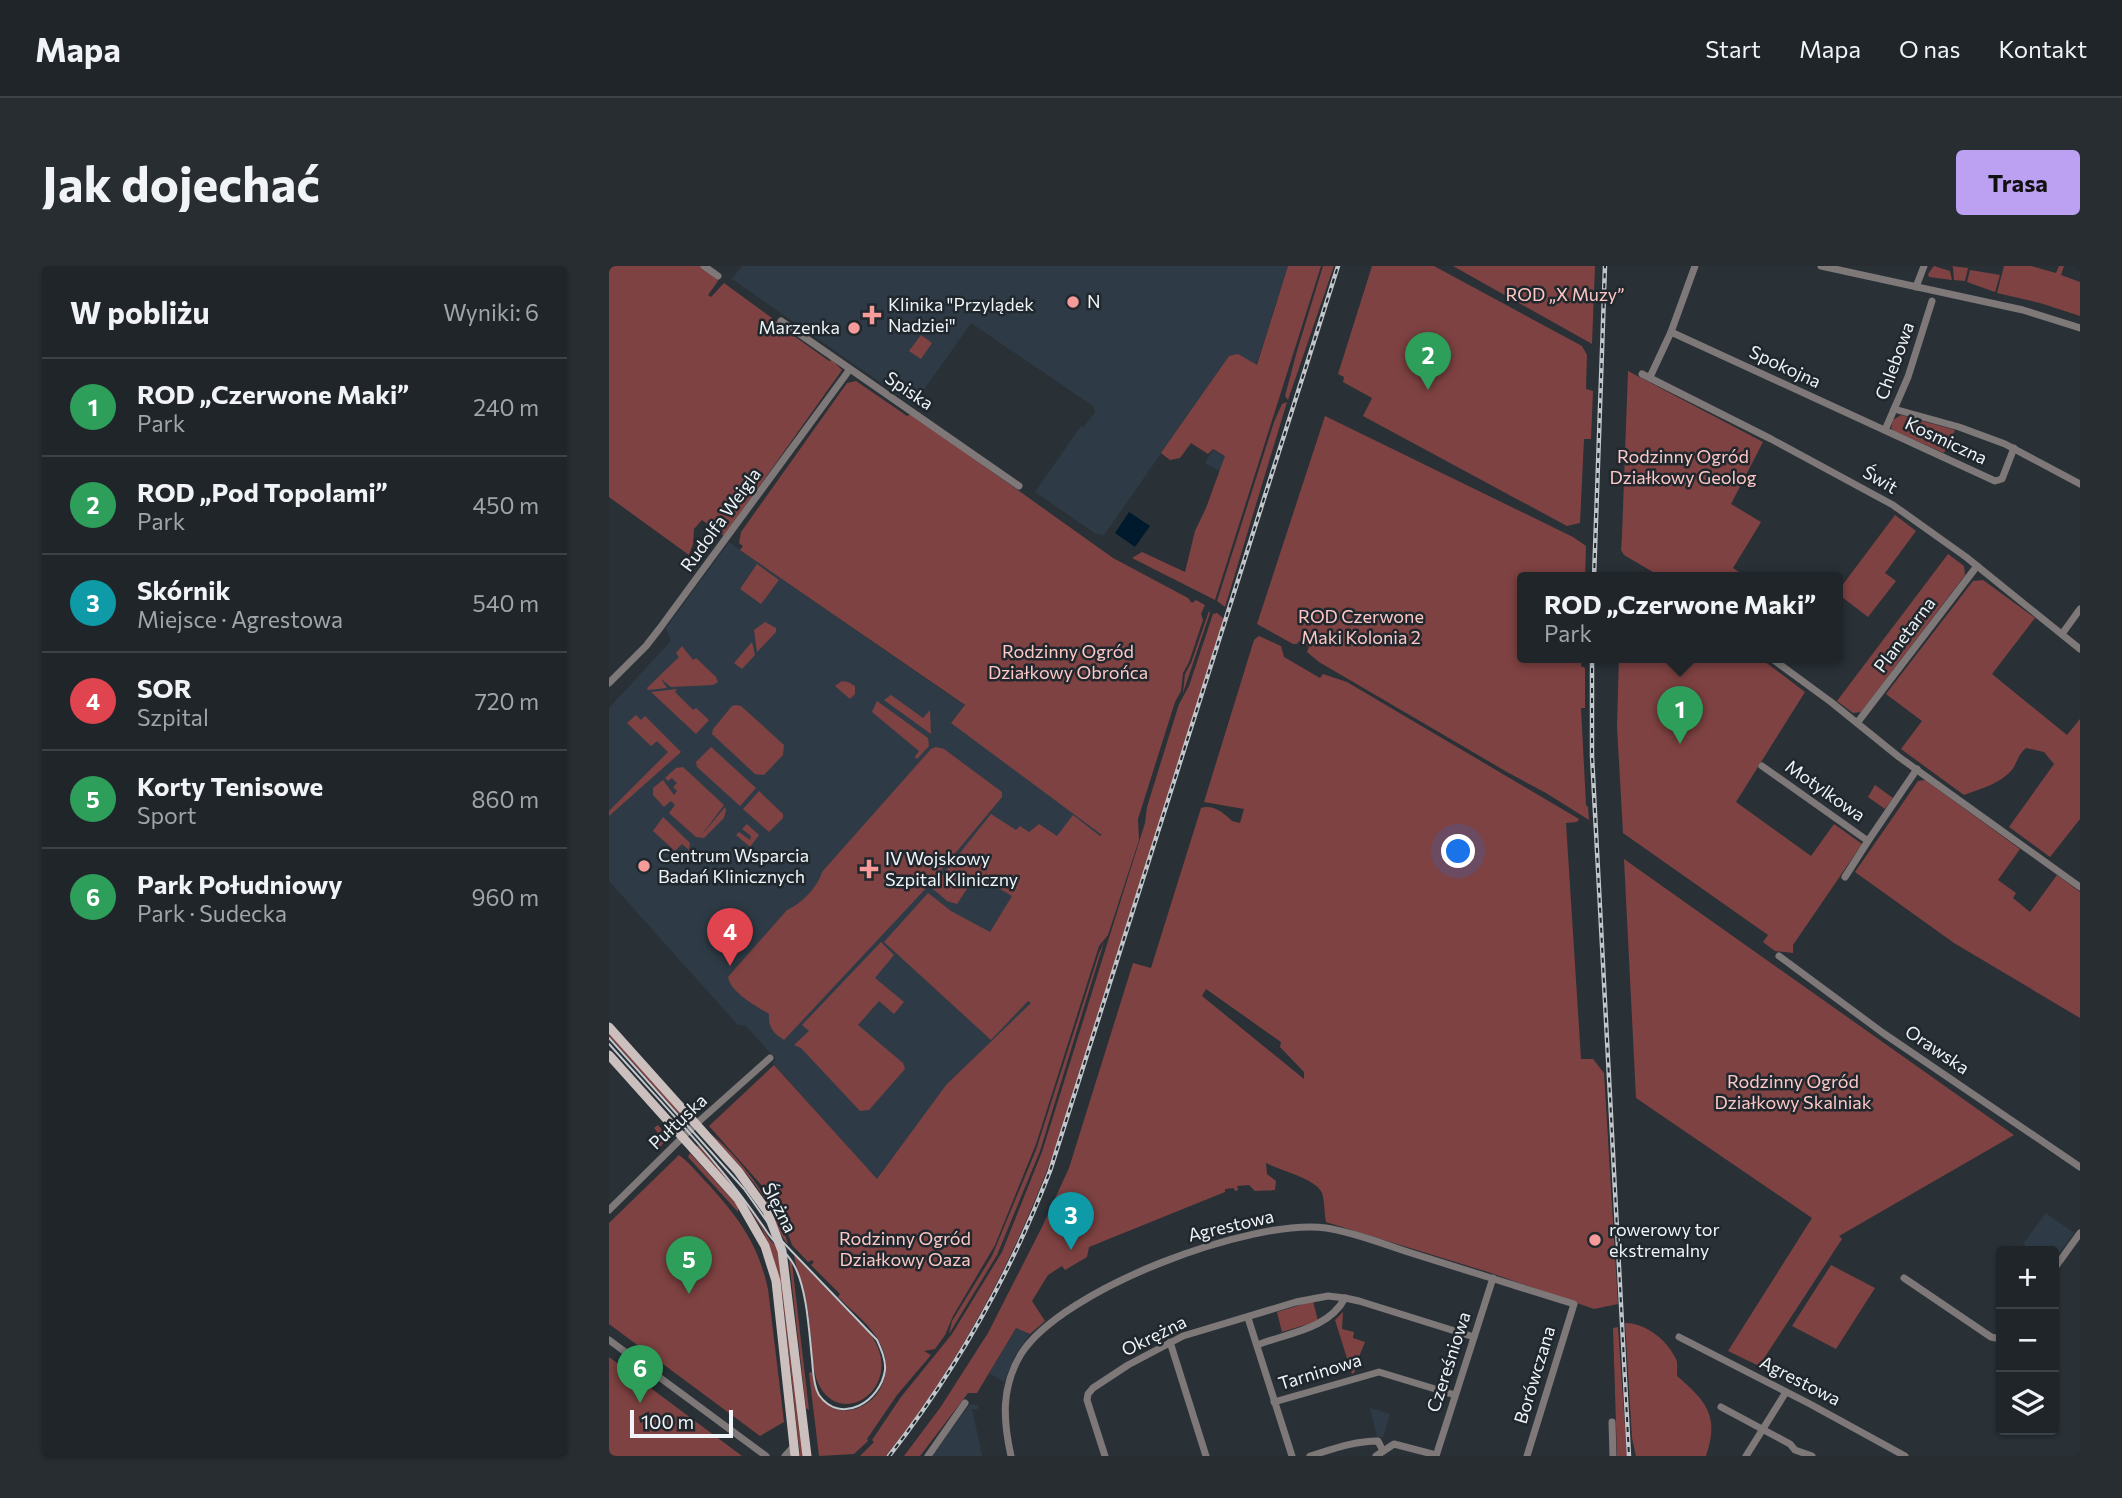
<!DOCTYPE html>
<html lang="pl">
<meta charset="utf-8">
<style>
:root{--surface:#1f2529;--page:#272d31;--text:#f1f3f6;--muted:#a1a5a8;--line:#3c4246;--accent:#bca0f2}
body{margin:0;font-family:Commissioner,sans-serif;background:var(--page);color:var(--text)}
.controls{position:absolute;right:21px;bottom:21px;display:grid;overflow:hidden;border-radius:7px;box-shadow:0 2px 5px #0004}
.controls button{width:63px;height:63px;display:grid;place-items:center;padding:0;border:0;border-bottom:2px solid var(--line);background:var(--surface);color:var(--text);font:35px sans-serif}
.scale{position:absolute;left:21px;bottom:18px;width:103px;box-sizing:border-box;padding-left:7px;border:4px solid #eff4f8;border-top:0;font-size:19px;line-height:24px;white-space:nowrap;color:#eff4f8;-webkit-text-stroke:5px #20272d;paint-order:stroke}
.you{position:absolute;left:850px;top:586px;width:24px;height:24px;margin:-18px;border:5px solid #fff;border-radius:50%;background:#1a73e8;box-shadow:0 0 0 10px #1a73e833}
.badge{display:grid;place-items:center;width:46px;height:46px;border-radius:50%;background:var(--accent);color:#fff;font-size:23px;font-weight:700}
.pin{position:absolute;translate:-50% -58px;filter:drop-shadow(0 2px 4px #0008)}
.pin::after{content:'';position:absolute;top:37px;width:24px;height:21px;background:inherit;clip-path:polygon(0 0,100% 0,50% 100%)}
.popup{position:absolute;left:908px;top:306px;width:326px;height:91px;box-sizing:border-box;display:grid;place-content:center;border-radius:7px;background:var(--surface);filter:drop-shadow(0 2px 5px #0005);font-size:23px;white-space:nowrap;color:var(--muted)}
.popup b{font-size:26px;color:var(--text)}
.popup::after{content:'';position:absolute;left:50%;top:100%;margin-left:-14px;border:14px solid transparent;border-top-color:var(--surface)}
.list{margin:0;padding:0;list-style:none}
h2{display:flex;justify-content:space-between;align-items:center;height:91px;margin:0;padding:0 28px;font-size:30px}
h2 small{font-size:23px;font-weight:400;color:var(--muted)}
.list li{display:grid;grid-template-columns:46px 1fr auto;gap:21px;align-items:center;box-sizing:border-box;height:98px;padding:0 28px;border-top:2px solid var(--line)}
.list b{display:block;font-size:26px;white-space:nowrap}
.list p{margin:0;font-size:23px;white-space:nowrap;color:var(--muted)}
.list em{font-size:23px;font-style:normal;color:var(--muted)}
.icon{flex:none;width:38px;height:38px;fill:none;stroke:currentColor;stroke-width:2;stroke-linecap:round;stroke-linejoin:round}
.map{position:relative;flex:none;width:1471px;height:1190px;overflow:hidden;border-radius:7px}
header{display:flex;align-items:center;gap:42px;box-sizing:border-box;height:98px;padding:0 35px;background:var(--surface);border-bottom:2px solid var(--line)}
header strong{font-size:33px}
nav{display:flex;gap:38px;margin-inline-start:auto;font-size:24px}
.intro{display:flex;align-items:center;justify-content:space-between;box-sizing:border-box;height:168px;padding:0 42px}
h1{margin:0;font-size:49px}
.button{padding:18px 32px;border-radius:7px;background:var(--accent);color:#111;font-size:24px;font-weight:700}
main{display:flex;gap:42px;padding:0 42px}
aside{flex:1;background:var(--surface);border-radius:7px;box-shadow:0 2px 5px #0004}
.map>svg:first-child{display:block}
</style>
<header>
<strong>Mapa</strong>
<nav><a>Start</a><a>Mapa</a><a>O nas</a><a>Kontakt</a></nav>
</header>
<div class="intro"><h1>Jak dojechać</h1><a class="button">Trasa</a></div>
<main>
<aside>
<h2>W pobliżu<small>Wyniki: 6</small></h2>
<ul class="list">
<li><span class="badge" style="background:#2e9e5b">1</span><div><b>ROD „Czerwone Maki”</b><p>Park</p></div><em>240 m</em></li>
<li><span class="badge" style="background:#2e9e5b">2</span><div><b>ROD „Pod Topolami”</b><p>Park</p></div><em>450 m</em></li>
<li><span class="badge" style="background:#0f9aa8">3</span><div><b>Skórnik</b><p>Miejsce · Agrestowa</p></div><em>540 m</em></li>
<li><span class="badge" style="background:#e0444e">4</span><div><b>SOR</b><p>Szpital</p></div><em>720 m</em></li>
<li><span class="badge" style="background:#2e9e5b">5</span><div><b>Korty Tenisowe</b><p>Sport</p></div><em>860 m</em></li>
<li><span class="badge" style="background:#2e9e5b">6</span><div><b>Park Południowy</b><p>Park · Sudecka</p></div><em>960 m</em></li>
</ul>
</aside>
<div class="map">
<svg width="1471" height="1190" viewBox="0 0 1471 1190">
<rect width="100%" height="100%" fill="#293137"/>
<g fill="#2e3b46">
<polygon points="133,0 679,0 647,100 632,90 620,90 495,269 487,268 426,226 472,160 475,161 486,146 484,140 362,57 304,139 123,13"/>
<polygon points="604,184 616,190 611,205 596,197"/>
<polygon points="120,276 356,440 342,456 523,590 503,652 404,757 337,819 268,914 164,797 167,793 136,759 129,759 0,615 0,442 62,375 57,362"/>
<polygon points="1437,947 1465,967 1445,994 1445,985 1424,985 1414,978"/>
<polygon points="407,1062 421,1068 406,1089 395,1116 380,1107"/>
<polygon points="361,1138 369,1139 369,1143 363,1143 373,1190 323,1190"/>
<polygon points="761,1142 781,1148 774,1171 768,1171"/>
</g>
<g fill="#7f4242" fill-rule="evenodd">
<polygon points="0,0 91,0 108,12 109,15 99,29 102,31 115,17 171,58 172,66 178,65 220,95 223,94 233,104 115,270 93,254 85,263 84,278 80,289 0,231"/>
<polygon points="679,0 712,0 606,334 523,292 533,286 576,306 586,265 597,242 616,190 604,183 599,188 582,177 571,192 561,194 552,187 620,90 629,88 648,99"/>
<polygon points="714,0 725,0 679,134 676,130 688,85"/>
<polygon points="763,0 825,0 973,80 978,89 977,123 984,125 982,173 975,173 971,257 958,260 754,150 763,132 734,116 735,111 729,108"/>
<polygon points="844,0 986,0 983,78 976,74"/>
<polygon points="1325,0 1341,5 1343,14 1320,11 1319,8"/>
<polygon points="1342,0 1359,2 1356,15 1345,14 1344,1"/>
<polygon points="1395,0 1422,0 1447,7 1450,0 1455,0 1452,9 1471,16 1471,50 1431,37 1388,27"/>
<polygon points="1361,4 1391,9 1386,26 1358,16"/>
<polygon points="312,69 323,77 312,93 300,85"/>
<polygon points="1019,105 1154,176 1122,238 1152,256 1124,302 1139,312 1054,312 1015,289 1012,284 1013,270"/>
<path d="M247,115L298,150L302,148L504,292L579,332L583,337L587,334L596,339L592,348L594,354L580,396L574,407L572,425L566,436L529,553L530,574L499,669L490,680L427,878L386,979L344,1050L336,1069L326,1083L315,1085L322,1089L288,1129L258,1173L259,1175L245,1188L210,1190L200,1107L203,1106C211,1177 298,1139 272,1079C264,1061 243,1045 229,1031L231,1028L202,999L205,996L203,994L199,996L183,979L172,948L156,923L100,860L165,799L268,913L337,819L422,737L419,735L382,774L275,676L319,627L342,645L381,666L403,630L367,609L348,638L338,635L323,622L382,548L407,564L411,560L420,566L430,558L448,570L464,549L491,570L493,569L342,457L356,439L131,284L134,280L130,277L132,266L238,117Z"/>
<polygon points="678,136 616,341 608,335 665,156 673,138"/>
<polygon points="1292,149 1346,164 1335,187 1285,165 1282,162 1284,154"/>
<polygon points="716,150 964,271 977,280 976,312 914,312 914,392 973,392 972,400 976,402 976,442 972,442 977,539 979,541 980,554 937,527 898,506 710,396 698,386 700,381 690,375 688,378 684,378 648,358"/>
<polygon points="1286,249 1307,265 1276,307 1287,315 1259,351 1229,328 1229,325"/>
<polygon points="1339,288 1355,300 1356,309 1252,446 1244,447 1228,435"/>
<polygon points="148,298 170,314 152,338 131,323"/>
<path d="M1374,314L1426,352L1383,408L1458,469L1471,453V553L1441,591L1400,561L1445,498L1435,486L1417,482C1409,488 1408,498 1402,505C1390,518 1371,523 1355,529L1292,483L1313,455L1277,428L1364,315Z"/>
<polygon points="600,345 601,347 574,427 576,408 582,397"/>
<path d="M608,347L615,353L449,875C408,989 352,1095 277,1190H251L265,1176L263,1174L292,1131L343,1068L393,986L433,886L536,557L538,541L570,438L580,420L604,348Z"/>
<polygon points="156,356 167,362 167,366 148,386 145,364"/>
<path d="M650,370L672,380L675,391L711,412L714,408L738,416L970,553L968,556L957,557L972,793H984L995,807L1009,1038L985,1043L879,1006L720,957L717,956C715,947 716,936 713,927C708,913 670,904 657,897L658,908L667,915L666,924L646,925L640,919L628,920L629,924L626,925L625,922L616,923V926L480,981L478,991L456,1004L453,1000L439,1009L423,1035L436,1055L421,1068L407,1062L368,1127H359L311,1190H295L331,1142L379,1067L433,961L460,902L524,697L542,702L592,542C604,538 615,547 623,555L631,557L635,543L595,536L645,374ZM597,723L672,776L671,781L695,806V813L593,730Z"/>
<polygon points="143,376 146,389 133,403 125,397"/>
<polygon points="73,380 84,394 87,392 107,411 109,416 104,419 62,421 52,413 58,422 39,424 38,422 70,391 67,387"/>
<polygon points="1010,392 1151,392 1196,426 1127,536 1202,590 1225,558 1253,578 1184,679 1184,687 1166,685 1154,676 1159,669 1014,567 1008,460"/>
<polygon points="233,415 239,416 246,420 246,428 241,433 226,420"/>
<polygon points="68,423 66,426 84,444 87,442 100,454 87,468 42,426"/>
<polygon points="282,429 314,452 321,444 322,468 275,434"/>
<polygon points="268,435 319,472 320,480 308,493 306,491 310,485 263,446"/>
<polygon points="127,439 132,440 175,479 174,489 155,509 146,508 103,468 104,463 123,440"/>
<polygon points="27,449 32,454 36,450 72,486 0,550 0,545 59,486 48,475 42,480 18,457"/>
<polygon points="102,481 147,522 131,540 88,501 87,496"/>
<path d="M327,481L335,483L393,526V531L319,620L175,774C164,767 159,761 160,748C147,740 122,727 119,711L178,644C192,638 209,621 213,606L322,483Z"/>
<polygon points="74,501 115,539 91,571 116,541 117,544 115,552 95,572 87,571 60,547 66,539 62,535 55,541 44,529 44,522 54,514 65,529 68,525 64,521 68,517 63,512 59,515 56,512 67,502"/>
<polygon points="1316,514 1411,583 1389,614 1407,627 1404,632 1421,646 1448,609 1471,626 1471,752 1345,677 1246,606 1309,515"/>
<polygon points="1266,519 1284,532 1276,543 1259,531"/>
<polygon points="150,525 174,548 174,552 160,566 134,543"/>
<polygon points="54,551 81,577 80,584 73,578 66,585 44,565"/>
<polygon points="138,558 150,569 141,581 127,569 130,566 141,574 142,570 133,563"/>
<polygon points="1015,593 1405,869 1230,970 1233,973 1150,1100 1119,1085 1203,952 1027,832"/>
<polygon points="272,676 285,689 266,712 295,736 285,748 270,735 249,759 294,797 296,803 260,844 251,845 192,782 185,779 200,765 193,759"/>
<polygon points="495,676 431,885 388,989 340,1068 343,1055 383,990 427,884 490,687"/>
<polygon points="0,766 73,847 70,849 0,770"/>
<polygon points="49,859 59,872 49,883 42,874 49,867 45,862"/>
<path d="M102,868C130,890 169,942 179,978C170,970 163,945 156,933C141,909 120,889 102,868Z"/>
<polygon points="89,879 135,932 161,974 168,980 195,1190 191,1190 173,1027 164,990 153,963 136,936 87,881"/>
<polygon points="81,887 129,940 129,946 79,891"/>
<path d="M70,889C82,898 91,910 101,920C131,954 149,978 159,1023L175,1156L151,1170L0,1058V957Z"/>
<path d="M185,989L261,1068C298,1117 236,1164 211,1121C200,1100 203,1069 199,1046C196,1027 188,1008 185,989Z"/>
<polygon points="180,994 183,997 200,1144 197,1142"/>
<polygon points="1222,999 1266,1022 1227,1083 1183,1060"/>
<polygon points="704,1035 709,1055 673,1066 668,1046"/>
<polygon points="734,1046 733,1063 745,1066 744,1072 756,1076 745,1103 746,1106 743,1108 726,1054"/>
<path d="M1016,1057C1037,1057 1058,1074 1067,1093C1069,1097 1068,1104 1068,1110C1097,1135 1111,1150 1097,1190H1027L1023,1172Z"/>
<polygon points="1009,1061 1018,1190 1008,1190 1004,1062"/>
<polygon points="0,1091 133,1190 0,1190"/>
</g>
<polygon fill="#001a2d" points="520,246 541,260 526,281 506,267"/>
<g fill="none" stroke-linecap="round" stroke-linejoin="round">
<g stroke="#7e7878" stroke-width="7">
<polyline points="95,0 109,10"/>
<polyline points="1212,0 1414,44 1471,62"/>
<polyline points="1307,21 1315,0"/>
<polyline points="172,55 410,220"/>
<polyline points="1062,66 1386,215 1393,213 1405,182"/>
<polyline points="1033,108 1162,173 1284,239 1357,291 1471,383"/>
<polyline points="1041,111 1062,66 1086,0"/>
<polyline points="1285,143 1350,161 1396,178 1471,218"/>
<polyline points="1276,164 1299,111 1323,35"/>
<polyline points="1453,368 1471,343"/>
<polyline points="1162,392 1222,436 1290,491 1471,621"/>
<polyline points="0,417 37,380 51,362 241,103"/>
<polyline points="1248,457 1368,300"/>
<polyline points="1153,500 1259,575 1308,503"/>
<polyline points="1236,611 1259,575"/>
<polyline points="1170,690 1274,767 1471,901"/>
<polyline points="0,944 87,858 161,792"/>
<polyline points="1445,1003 1471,967"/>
<polyline points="1295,1012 1382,1071 1392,1073"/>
<polyline points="736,1032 750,1035 865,1071"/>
<polyline points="639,1052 683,1190"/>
<polyline points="1070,1071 1201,1138 1296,1190"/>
<polyline points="0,1074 157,1190"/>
<polyline points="561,1076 597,1190"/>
<polyline points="665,1136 770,1106 846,1129"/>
<polyline points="1112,1141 1181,1178 1186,1184 1203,1190"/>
<polyline points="1003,1156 1004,1190"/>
<polyline points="176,1190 185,1180"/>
<polyline points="319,1190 356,1137"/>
<path d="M402,1190C394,1154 392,1121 412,1088C453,1023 642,952 717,962C744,966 772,977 799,986C854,1003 910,1021 965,1038L918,1190"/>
<path d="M496,1190L478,1134L479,1128L484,1122L519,1099L574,1070L687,1036L719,1030L736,1032C719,1064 678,1067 648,1079"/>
<path d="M701,1190C724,1183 745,1175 769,1175L774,1185"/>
<polyline points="767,1190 785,1178 827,1189"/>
<polyline points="827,1190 884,1012"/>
<polyline points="1137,1190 1177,1126"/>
</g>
<g stroke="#ccc0bf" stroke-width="9">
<polyline points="0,761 129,905 158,945 173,985 198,1190"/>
<polyline points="0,789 129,933 156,980 167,1015 186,1190"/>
</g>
<path stroke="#c0c6ca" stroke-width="2" d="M0,772L135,923L169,971L268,1074C272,1083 277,1094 276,1104C272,1135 232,1160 210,1129C204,1119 204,1104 203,1093C200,1065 198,1023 185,999C178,986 165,977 158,966C113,898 54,839 0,778"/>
<g stroke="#c0c6ca" stroke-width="4.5">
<g id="rail">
<polyline points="985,312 996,0"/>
<polyline points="983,392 983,490 1020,1190"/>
<path d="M280,1190C348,1103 401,1009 441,905L729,0"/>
</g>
</g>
<use href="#rail" stroke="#20272d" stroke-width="2" stroke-dasharray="5" stroke-linecap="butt"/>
</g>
<g fill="#f59b99" stroke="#20272d" stroke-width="2.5">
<circle cx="464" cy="36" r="7"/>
<path d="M259.5 38.5h7v7h7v7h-7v7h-7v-7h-7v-7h7z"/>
<circle cx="245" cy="62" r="7"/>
<circle cx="35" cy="600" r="7"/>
<path d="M256.5 592.5h7v7h7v7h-7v7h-7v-7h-7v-7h7z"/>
<circle cx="986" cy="974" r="7"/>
</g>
<g text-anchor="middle" stroke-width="5" stroke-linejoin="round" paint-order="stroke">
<g font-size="18" fill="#fec8c6" stroke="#20272d">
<text x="956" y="35">ROD „X Muzy”</text>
<text x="1074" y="197">Rodzinny Ogród<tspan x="1074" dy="21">Działkowy Geolog</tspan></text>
<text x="752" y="357">ROD Czerwone<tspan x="752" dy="21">Maki Kolonia 2</tspan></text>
<text x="459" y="392">Rodzinny Ogród<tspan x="459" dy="21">Działkowy Obrońca</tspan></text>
<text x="1184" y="822">Rodzinny Ogród<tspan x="1184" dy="21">Działkowy Skalniak</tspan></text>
<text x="296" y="979">Rodzinny Ogród<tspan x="296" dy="21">Działkowy Oaza</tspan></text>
</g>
<g font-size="18" fill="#eff4f8" stroke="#20272d" text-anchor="start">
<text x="478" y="42">N</text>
<text x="279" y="45">Klinika "Przylądek<tspan x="279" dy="21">Nadziei"</tspan></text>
<text x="231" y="68" text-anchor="end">Marzenka</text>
<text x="49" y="596">Centrum Wsparcia<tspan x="49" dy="21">Badań Klinicznych</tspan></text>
<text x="276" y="599">IV Wojskowy<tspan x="276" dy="21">Szpital Kliniczny</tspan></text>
<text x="1000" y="970">rowerowy tor<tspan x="1000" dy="21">ekstremalny</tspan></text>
</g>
<g font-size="18" fill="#eff4f8" stroke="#20272d">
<text transform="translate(1286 95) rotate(-70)" y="6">Chlebowa</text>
<text transform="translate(1176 101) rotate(25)" y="6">Spokojna</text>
<text transform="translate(300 125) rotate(34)" y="6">Spiska</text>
<text transform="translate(1337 175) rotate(25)" y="6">Kosmiczna</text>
<text transform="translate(1271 214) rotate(30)" y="6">Świt</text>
<text transform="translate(112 254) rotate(-54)" y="6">Rudolfa Weigla</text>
<text transform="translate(1296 369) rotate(-53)" y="6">Planetarna</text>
<text transform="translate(1216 525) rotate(35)" y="6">Motylkowa</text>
<text transform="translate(1328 784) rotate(34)" y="6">Orawska</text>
<text transform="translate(69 856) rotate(-43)" y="6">Pułtuska</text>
<text transform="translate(170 942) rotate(63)" y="6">Ślężna</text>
<text transform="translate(622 960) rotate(-13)" y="6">Agrestowa</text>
<text transform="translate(545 1070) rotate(-26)" y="6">Okrężna</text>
<text transform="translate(840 1096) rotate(-72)" y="6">Czereśniowa</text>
<text transform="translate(711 1106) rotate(-17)" y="6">Tarninowa</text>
<text transform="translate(926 1109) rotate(-73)" y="6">Borówczana</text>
<text transform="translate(1191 1115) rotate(27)" y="6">Agrestowa</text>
</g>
</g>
</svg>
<div class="controls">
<button>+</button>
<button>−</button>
<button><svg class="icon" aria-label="layers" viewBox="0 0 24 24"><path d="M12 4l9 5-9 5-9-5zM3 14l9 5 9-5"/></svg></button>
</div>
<div class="scale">100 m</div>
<div class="you"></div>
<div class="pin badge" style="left:1071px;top:478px;background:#2e9e5b">1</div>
<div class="popup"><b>ROD „Czerwone Maki”</b>Park</div>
<div class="pin badge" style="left:819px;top:124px;background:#2e9e5b">2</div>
<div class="pin badge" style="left:462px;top:984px;background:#0f9aa8">3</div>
<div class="pin badge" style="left:121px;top:700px;background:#e0444e">4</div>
<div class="pin badge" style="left:80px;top:1028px;background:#2e9e5b">5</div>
<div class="pin badge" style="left:31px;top:1137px;background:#2e9e5b">6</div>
</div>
</main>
